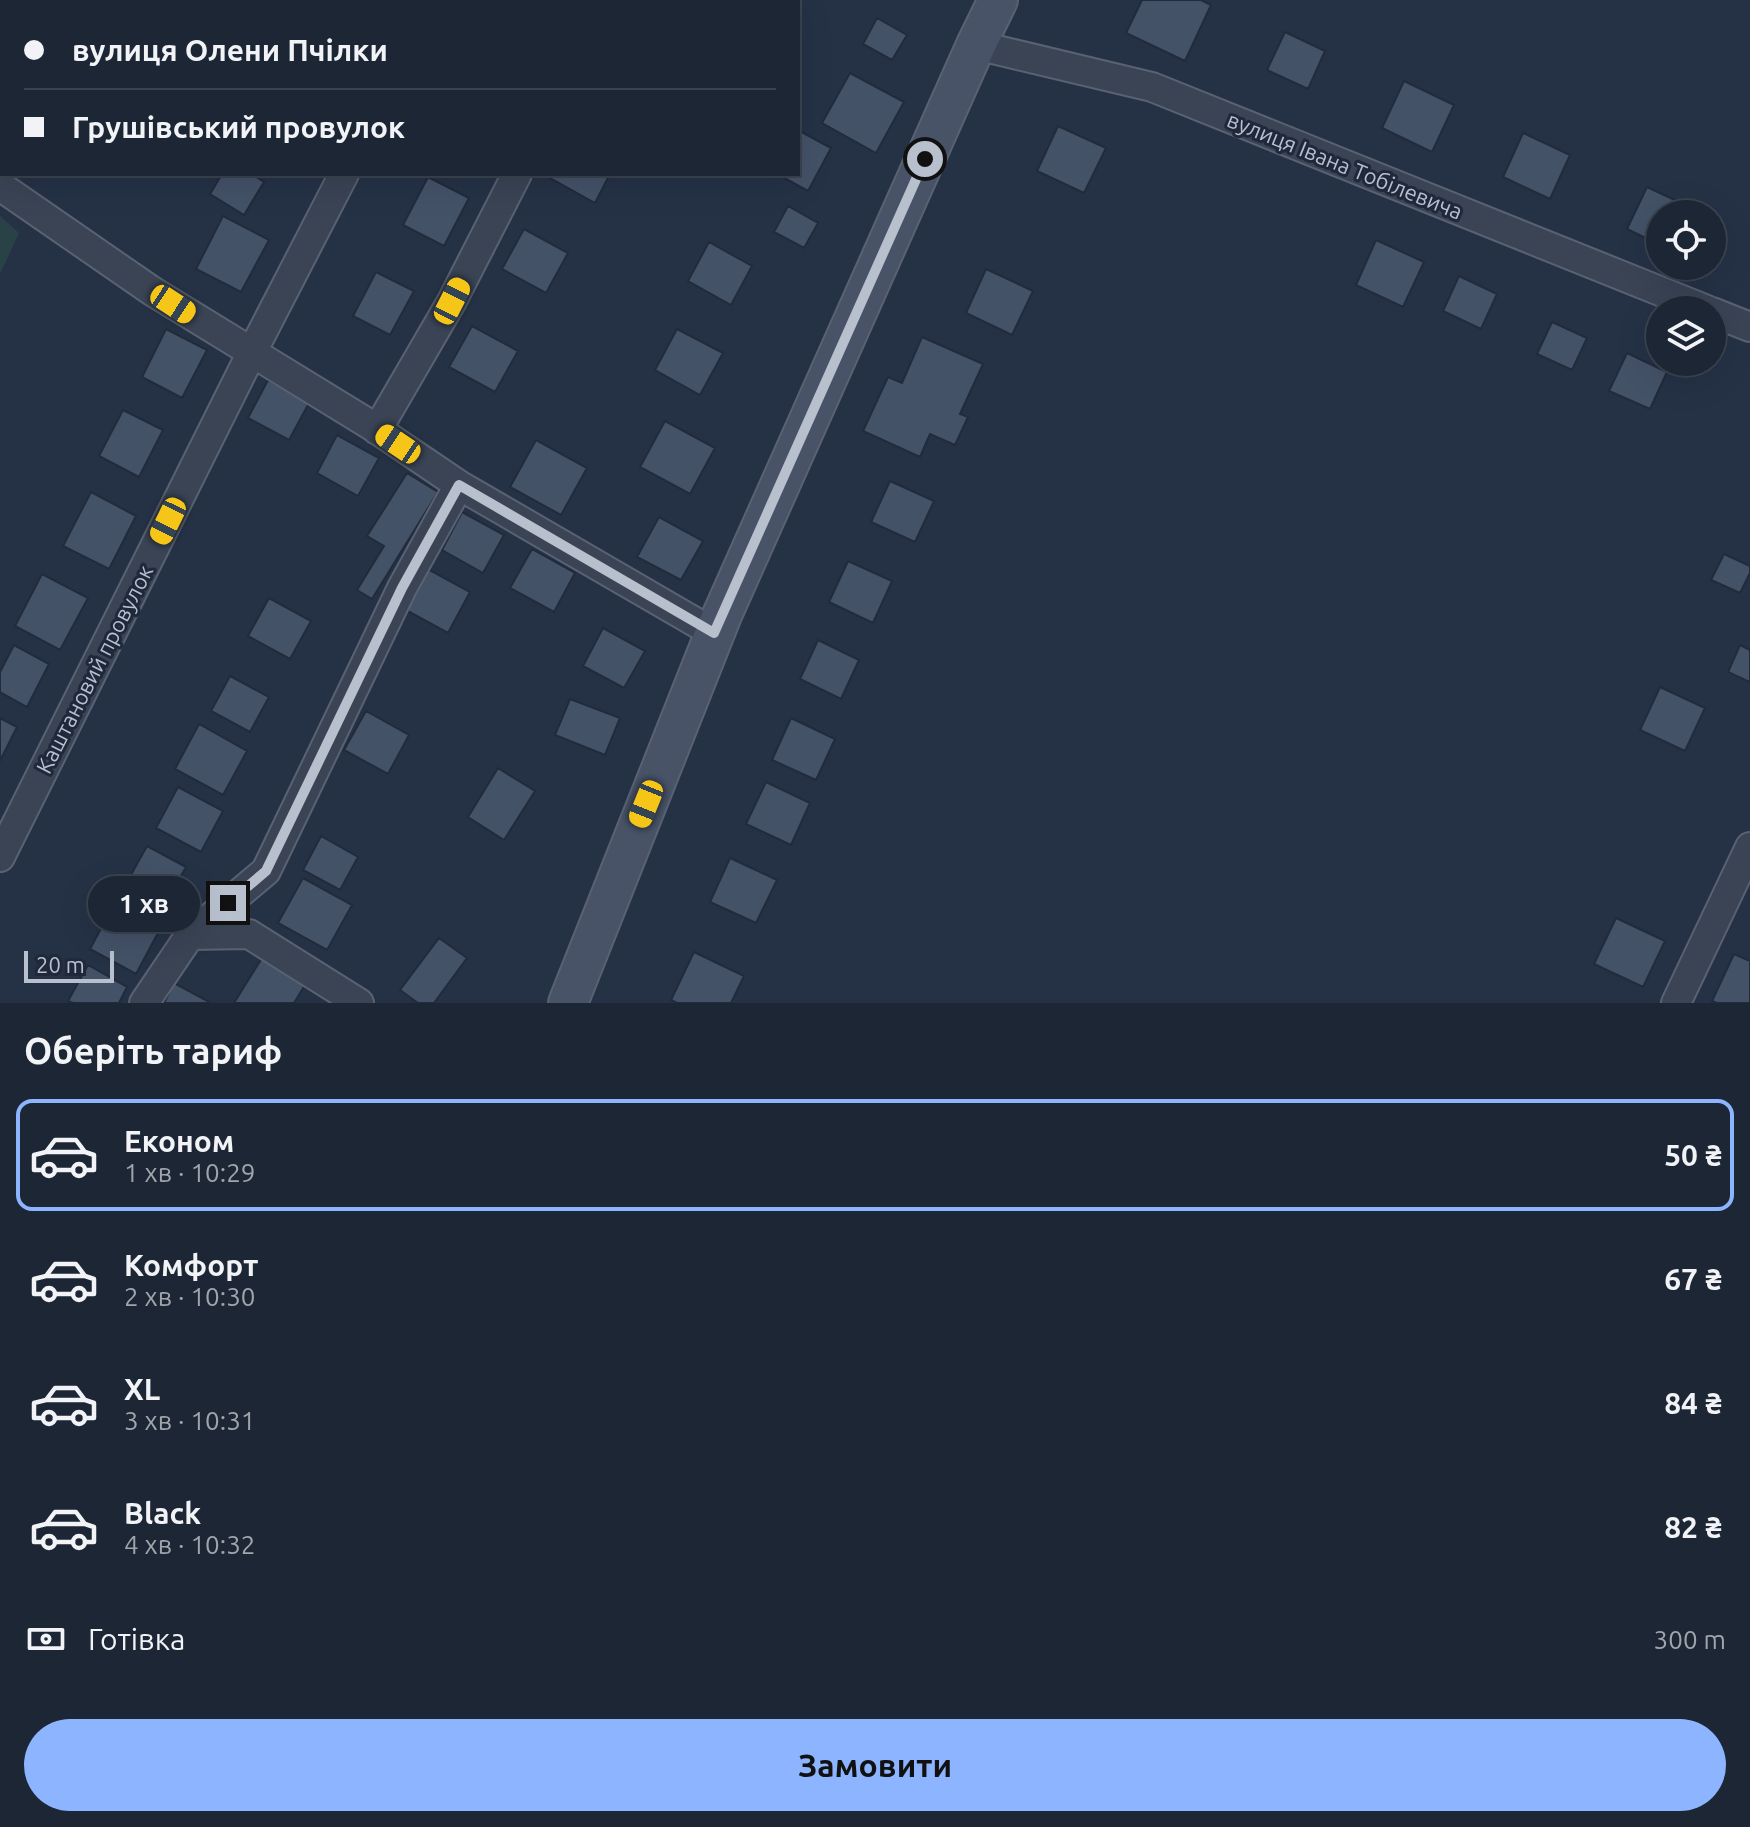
<!DOCTYPE html>
<html lang="uk">
<meta charset="utf-8">
<style>
body{margin:0;font-family:Ubuntu,sans-serif;background:#293240;color:#f1f3f6;height:100vh;display:flex;flex-direction:column;font-size:30px;white-space:nowrap}
*{box-sizing:border-box;margin:0}
p{font-size:26px;color:#a0a5ac}
.icon{flex:none;width:44px;height:44px;fill:none;stroke:currentColor;stroke-width:2;stroke-linecap:round;stroke-linejoin:round}
.map{position:relative;height:1003px;overflow:hidden}
.side{display:flex;flex-direction:column;background:#1c2634;flex:1}
.side>*{flex:none}
.guide{position:absolute;left:0px;top:0px;width:800px;height:176px;box-shadow:0 8px 32px #0002,0 0 0 2px #3a434f;display:grid;align-content:center;height:176px;padding:0 24px;background:#1c2634}
.controls{position:absolute;left:1646px;top:200px;display:grid;gap:16px}
.controls a{display:grid;place-items:center;width:80px;height:80px;border-radius:50%;background:#1c2634;box-shadow:0 8px 32px #0002,0 0 0 2px #3a434f;font-size:40px}
.scale{position:absolute;left:24px;bottom:20px;width:90px;box-sizing:border-box;padding-left:8px;border:4px solid #b8c0ce;border-top:0;font-size:22px;line-height:28px;white-space:nowrap;color:#b8c0ce;-webkit-text-stroke:6px #1f293b;paint-order:stroke}
.end{position:absolute;width:36px;height:36px;margin:-18px;border:10px solid #b8c0ce;background:#111;box-shadow:0 0 0 4px #111}
.from{border-radius:50%}
.bubble{position:absolute;height:56px;border-radius:28px;background:#1c2634;box-shadow:0 8px 32px #0002,0 0 0 2px #3a434f;font-size:26px;font-weight:700;line-height:56px;text-align:center}
.car{position:absolute;width:24px;height:48px;margin:-24px -12px;border-radius:10px;box-shadow:0 0 6px 2px #0007;background:linear-gradient(#f5c518 24%,#345 0 40%,#f5c518 0 76%,#345 0 86%,#f5c518 0)}
.guide b{display:flex;align-items:center;gap:28px;height:76px;font-size:30px}
.guide b+b{border-top:2px solid #3a434f}
.guide i{width:20px;height:20px;background:#f1f3f6}
ul{padding:0;list-style:none}
li{display:flex;align-items:center;gap:24px;height:112px;margin:0 16px 12px;padding:0 8px;border:4px solid transparent;border-radius:16px}
li div{flex:1}
li b{display:block;font-size:30px}
li em{font-style:normal;font-weight:700}
li.selected{border-color:#8cb4ff}
li>.icon{width:72px;height:72px;stroke-width:1.5}
h2{padding:0 24px;font-size:36px;line-height:96px}
.pay{display:flex;align-items:center;gap:20px;height:88px;padding:0 24px;font-size:30px}
.pay p{margin-inline-start:auto}
.primary-button{display:flex;gap:16px;margin-top:auto;padding:16px 24px}
.primary-button a{flex:1;height:92px;border-radius:48px;background:#8cb4ff;color:#111;font-size:32px;font-weight:700;line-height:92px;text-align:center}
.map>svg:first-child{display:block}
.green{fill:#284247}
.building{fill:#445268;stroke:#212b3c;stroke-width:2}
.lines{fill:none;stroke-linecap:round;stroke-linejoin:round}
.street-casing{stroke:#596272;stroke-width:32}
.secondary-casing{stroke:#596272;stroke-width:42}
.street{stroke:#3a4455;stroke-width:28}
.secondary{stroke:#485368;stroke-width:38}
.route{stroke:#b8c0ce;stroke-width:10}
.labels{text-anchor:middle;dominant-baseline:central;stroke-width:6;stroke-linejoin:round;paint-order:stroke}
.street-label{font-size:22px;fill:#b8c0ce;stroke:#1f293b}
</style>
<div class="map">
<svg width="1750" height="1003" viewBox="0 0 1750 1003">
<rect width="100%" height="100%" fill="#253246"/>
<path class="green" d="M0,216L19,233L0,274Z"/>
<path class="building" d="M341,0H390L393,2H340Z
M1142,0H1201L1211,5L1185,61L1126,33Z
M877,18L907,35L892,60L863,44Z
M1285,32L1325,51L1308,89L1267,70Z
M850,73L904,102L876,153L822,123Z
M2,74V140L0,77Z
M1404,81L1454,105L1432,152L1382,128Z
M1058,126L1106,148L1084,193L1037,171Z
M798,130L831,148L808,191L777,174H798Z
M1523,133L1570,155L1550,199L1503,177Z
M222,174H252L264,182L244,215L210,194Z
M552,174H610L595,203L550,178Z
M428,177L469,198L444,246L403,225Z
M1647,187L1692,208L1689,214H1660V245L1627,229Z
M788,206L818,223L804,248L774,232Z
M223,216L269,240L241,292L196,269Z
M524,229L568,253L546,293L502,269Z
M1376,240L1424,262L1403,307L1356,285Z
M709,242L752,266L731,305L688,281Z
M986,269L1033,291L1012,335L966,313Z
M376,272L414,291L390,335L353,316Z
M1459,276L1497,294L1481,329L1443,311Z
M1552,322L1587,338L1572,370L1537,354Z
M472,326L518,351L495,392L449,367Z
M166,329L207,350L182,398L142,377Z
M677,329L723,353L700,395L655,370Z
M922,337L983,364L960,414L968,417L955,445L930,434L920,457L863,431L888,377L902,383Z
M1627,353L1667,372L1650,409L1609,391Z
M268,380L309,403L289,440L248,418Z
M123,410L163,430L139,477L99,456Z
M665,421L715,448L690,494L640,467Z
M337,435L379,458L358,496L317,473Z
M536,440L587,468L561,515L510,487Z
M407,473L438,492L372,599L357,590L384,546L367,536Z
M890,481L934,501L915,542L871,522Z
M91,492L136,516L109,569L63,546Z
M462,512L504,535L483,573L442,550Z
M659,517L703,541L681,580L637,557Z
M532,549L575,573L554,612L510,588Z
M1724,554L1750,566V573L1740,593L1711,580Z
M848,561L892,581L873,623L829,602Z
M426,568L470,592L448,633L404,609Z
M42,574L88,598L60,650L15,626Z
M269,598L311,621L290,659L248,636Z
M603,628L645,651L624,688L583,666Z
M818,640L859,660L841,699L800,679Z
M14,645L49,664L27,707L0,692V672Z
M1740,645L1750,650V682L1728,672Z
M230,676L269,697L250,732L211,711Z
M1660,687L1705,708L1685,751L1640,730Z
M570,699L620,718L605,755L555,735Z
M366,711L409,735L388,774L344,750Z
M0,718L17,727L0,761Z
M791,718L835,739L816,780L772,760Z
M199,724L247,751L223,795L175,769Z
M498,768L535,791L504,840L468,817Z
M766,782L810,803L791,845L746,824Z
M178,787L223,811L201,852L156,828Z
M321,836L358,857L340,890L303,870Z
M147,846L186,867L166,903L127,882Z
M730,858L777,880L756,923L710,902Z
M303,878L352,905L327,950L278,923Z
M113,906L159,931L136,974L90,949Z
M1616,918L1665,941L1643,987L1594,964Z
M439,938L467,958L434,1003H418L400,990Z
M694,952L744,976L731,1003H677L671,1000Z
M1734,954L1750,961V1003H1717L1712,1001Z
M262,958L305,985L294,1003H234Z
M88,965L127,987L119,1003H73L68,1001Z
M174,983L211,1003H164Z"/>
<g class="lines">
<defs>
<path id="street" d="M434,2L435,0
M606,2L607,0
M976,45L1152,87L1707,310
M0,186L152,291L369,424L459,485L714,633
M1712,312L1750,327
M377,430L452,301L517,174
M0,857L252,352L344,174
M190,935L249,934L359,1003
M144,1003L190,935L266,871L402,588L459,485
M1676,1003L1750,847"/>
<path id="secondary" d="M568,1003L722,615L976,45L998,0"/>
</defs>
<use href="#street" class="street-casing"/>
<use href="#secondary" class="secondary-casing"/>
<use href="#street" class="street"/>
<use href="#secondary" class="secondary"/>
</g>
<g class="lines">
<path class="route" d="M228,903L266,871L402,588L459,485L714,633L925,159"/>
</g>
<g class="labels">
<g class="street-label">
<text transform="translate(1345 165) rotate(22)">вулиця Івана Тобілевича</text>
<text transform="translate(94 669) rotate(-63)">Каштановий провулок</text>
</g>
</g>
</svg>
<div class="controls">
<a><svg class="icon" aria-label="locate" viewBox="0 0 24 24"><circle cx="12" cy="12" r="6"/><path d="M12 2v4M12 18v4M2 12h4M18 12h4"/></svg></a>
<a><svg class="icon" aria-label="layers" viewBox="0 0 24 24"><path d="M12 4l9 5-9 5-9-5zM3 14l9 5 9-5"/></svg></a>
</div>
<div class="scale">20 m</div>
<i class="end from" style="left:925px;top:159px"></i>
<i class="end" style="left:228px;top:903px"></i>
<div class="bubble" style="left:88px;top:876px;width:112px">1 хв</div>
<i class="car" style="left:452px;top:301px;rotate:27deg"></i>
<i class="car" style="left:173px;top:304px;rotate:123deg"></i>
<i class="car" style="left:398px;top:444px;rotate:304deg"></i>
<i class="car" style="left:168px;top:521px;rotate:206deg"></i>
<i class="car" style="left:646px;top:804px;rotate:202deg"></i>
<div class="guide">
<b><i class="from"></i>вулиця Олени Пчілки</b>
<b><i></i>Грушівський провулок</b>
</div>
</div>
<section class="side">
<h2>Оберіть тариф</h2>
<ul>
<li class="selected"><svg class="icon" aria-label="car" viewBox="0 0 24 24"><path d="M5 17H2v-5l4-1 3-4h7l3 4 3 1v5h-3M9 17h6M6 11h13"/><circle cx="7" cy="17" r="2"/><circle cx="17" cy="17" r="2"/></svg><div><b>Економ</b><p>1 хв · 10:29</p></div><em>50 ₴</em></li>
<li><svg class="icon" aria-label="car" viewBox="0 0 24 24"><path d="M5 17H2v-5l4-1 3-4h7l3 4 3 1v5h-3M9 17h6M6 11h13"/><circle cx="7" cy="17" r="2"/><circle cx="17" cy="17" r="2"/></svg><div><b>Комфорт</b><p>2 хв · 10:30</p></div><em>67 ₴</em></li>
<li><svg class="icon" aria-label="car" viewBox="0 0 24 24"><path d="M5 17H2v-5l4-1 3-4h7l3 4 3 1v5h-3M9 17h6M6 11h13"/><circle cx="7" cy="17" r="2"/><circle cx="17" cy="17" r="2"/></svg><div><b>XL</b><p>3 хв · 10:31</p></div><em>84 ₴</em></li>
<li><svg class="icon" aria-label="car" viewBox="0 0 24 24"><path d="M5 17H2v-5l4-1 3-4h7l3 4 3 1v5h-3M9 17h6M6 11h13"/><circle cx="7" cy="17" r="2"/><circle cx="17" cy="17" r="2"/></svg><div><b>Black</b><p>4 хв · 10:32</p></div><em>82 ₴</em></li>
</ul>
<div class="pay"><svg class="icon" aria-label="cash" viewBox="0 0 24 24"><path d="M3 7h18v10H3z"/><circle cx="12" cy="12" r="2"/></svg>Готівка<p>300 m</p></div>
<div class="primary-button"><a>Замовити</a></div>
</section>
